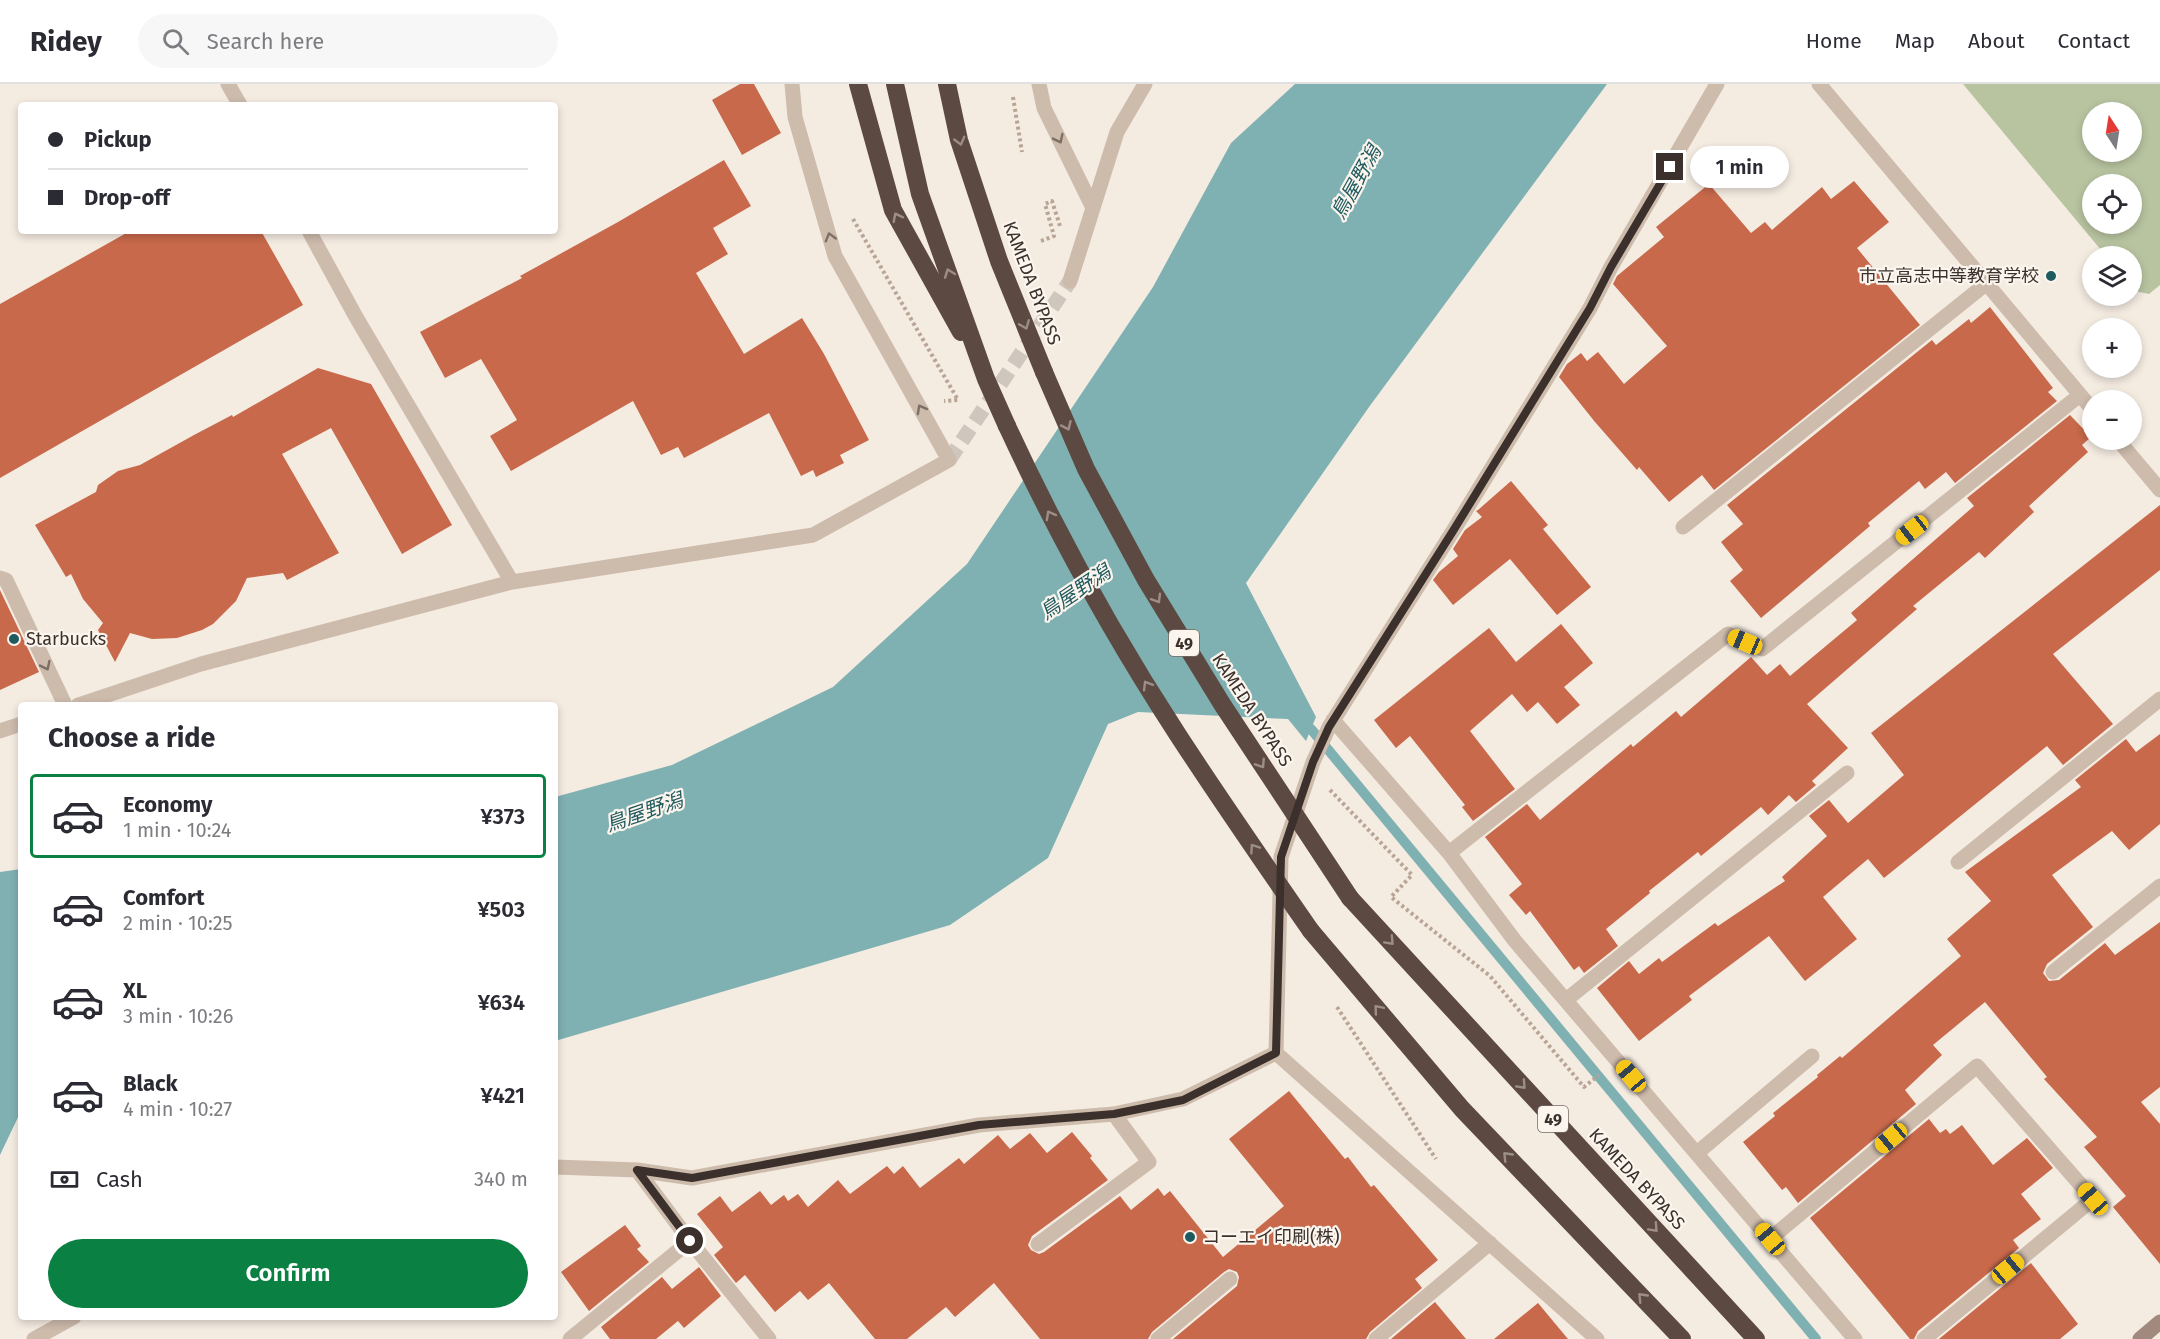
<!DOCTYPE html>
<meta charset="utf-8">
<style>
body{margin:0;font-family:"Fira Sans","Noto Sans JP",sans-serif;background:#f7f7f7;color:#2b2b33;height:100vh;display:flex;flex-direction:column;font-size:22px;white-space:nowrap}
*{box-sizing:border-box;margin:0}
p{font-size:20px;color:#7c7c81}
.icon{flex:none;width:33px;height:33px;fill:none;stroke:currentColor;stroke-width:2;stroke-linecap:round;stroke-linejoin:round}
.map{position:relative;flex:1;overflow:hidden}
.details{position:absolute;left:18px;top:618px;width:540px;height:618px;display:flex;flex-direction:column;background:#fff;border-radius:6px;box-shadow:0 3px 9px #0003}
.details>*{flex:none}
.top-card{position:absolute;left:18px;top:18px;width:540px;height:132px;border-radius:6px;box-shadow:0 3px 9px #0003;display:grid;align-content:center;height:132px;padding:0 30px;background:#fff}
.needle{width:39px;rotate:348deg}
.buttons{position:absolute;left:2082px;top:18px;display:grid;gap:12px}
.buttons a{display:grid;place-items:center;width:60px;height:60px;border-radius:50%;background:#fff;box-shadow:0 3px 9px #0003;font-size:30px}
.end{position:absolute;width:27px;height:27px;margin:-14px;border:8px solid #3b302b;background:#fff;box-shadow:0 0 0 3px #fff}
.from{border-radius:50%}
.bubble{position:absolute;height:42px;border-radius:21px;background:#fff;box-shadow:0 3px 9px #0003;font-size:20px;font-weight:600;line-height:42px;text-align:center}
.car{position:absolute;width:18px;height:36px;margin:-18px -9px;border-radius:8px;box-shadow:0 0 4px 2px #0007;background:linear-gradient(#f5c518 24%,#345 0 40%,#f5c518 0 76%,#345 0 86%,#f5c518 0)}
.top-card b{display:flex;align-items:center;gap:21px;height:57px;font-size:22px}
.top-card b+b{border-top:2px solid #e1e1e2}
.top-card i{width:15px;height:15px;background:#2b2b33}
ul{padding:0;list-style:none}
li{display:flex;align-items:center;gap:18px;height:84px;margin:0 12px 9px;padding:0 18px;border:3px solid transparent;border-radius:6px}
li div{flex:1}
li b{display:block;font-size:22px}
li em{font-style:normal;font-weight:600}
li.active{border-color:#0b8043}
li>.icon{width:54px;height:54px;stroke-width:1.5}
h2{padding:0 30px;font-size:27px;line-height:72px}
.pay{display:flex;align-items:center;gap:15px;height:66px;padding:0 30px;font-size:22px}
.pay p{margin-inline-start:auto}
.button{display:flex;gap:12px;margin-top:auto;padding:12px 30px}
.button a{flex:1;height:69px;border-radius:36px;background:#0b8043;color:#fff;font-size:24px;font-weight:600;line-height:69px;text-align:center}
header{display:flex;align-items:center;gap:36px;box-sizing:border-box;height:84px;padding:0 30px;background:#fff;border-bottom:2px solid #e1e1e2}
header strong{font-size:28px}
nav{display:flex;gap:33px;margin-inline-start:auto;font-size:21px}
.search{width:420px;height:54px;background:#f7f7f7;display:flex;align-items:center;gap:15px;box-sizing:border-box;padding:0 21px;border-radius:33px;color:#7c7c81;font-size:22px}
.map>svg:first-child{display:block}
.green{fill:#b8c4a0;fill-rule:evenodd}
.water{fill:#7fb0b2}
.lines{fill:none;stroke-linecap:round;stroke-linejoin:round}
.stream{stroke:#7fb0b2;stroke-width:10}
.building{fill:#c8694b}
.street-tunnel{stroke:#cfc6bd;stroke-width:15;stroke-dasharray:15 8;stroke-linecap:butt}
.path{stroke:#b9a596;stroke-width:4;stroke-dasharray:3 3;stroke-linecap:butt}
.lane{stroke:#cdbbac;stroke-width:15}
.street{stroke:#cdbbac;stroke-width:15}
.secondary{stroke:#a18a7d;stroke-width:15}
.highway{stroke:#5c4a42;stroke-width:18}
.highway-bridge{stroke:#5c4a42;stroke-width:18}
.oneway{stroke:#7d6f65}
.oneway2{stroke:#9c8e87}
.route{stroke:#3b302b;stroke-width:8}
.poi-dot{fill:#1f5a5e;stroke:#fbf5ee;stroke-width:2}
.labels{text-anchor:middle;dominant-baseline:central;stroke-width:4.5;stroke-linejoin:round;paint-order:stroke}
.shield{fill:#fbf5ee;stroke:#756b66;stroke-width:1.5}
.shield-label{font-size:16px;font-weight:bold;fill:#3b302b}
.poi-label{font-size:18px;fill:#3b302b;stroke:#fbf5ee;text-anchor:start}
.street-label{font-size:18px;fill:#3b302b;stroke:#fbf5ee}
.water-label{font-size:20px;font-style:italic;fill:#1f5a5e;stroke:#fbf5ee}
</style>
<header>
<strong>Ridey</strong>
<div class="search"><svg class="icon" aria-label="search" viewBox="0 0 24 24"><circle cx="10" cy="10" r="6"/><path d="M15 15l6 6"/></svg>Search here</div>
<nav><a>Home</a><a>Map</a><a>About</a><a>Contact</a></nav>
</header>
<div class="map">
<svg width="2160" height="1255" viewBox="0 0 2160 1255">
<rect width="100%" height="100%" fill="#f4ebe1"/>
<path class="green" d="M1963,0H2160V201L2149,210L2135,207L2132,203V172H2106ZM2092,28H2132V68H2092ZM2092,100H2132V140H2092Z"/>
<path class="water" d="M1295,0H1607L1369,323L1246,499L1316,633L1306,657L1288,635L1138,628L1108,640L1048,774L950,841L555,957V713L672,681L833,603L967,480L1153,203L1231,59Z
M21,785V1027L0,1071V788Z"/>
<g class="lines">
<path class="stream" d="M1311,645L1816,1255"/>
</g>
<path class="building" d="M740,0H754L781,49L742,71L712,16Z
M724,76L751,122L713,144L728,170L696,189L744,270L802,234L824,270L869,356L840,371L844,379L816,393L813,386L801,392L769,329L684,374L678,363L661,371L633,317L511,387L490,352L517,336L481,275L445,294L420,248L522,194L520,192L618,138Z
M1854,97L1889,138L1857,164L1920,241L1714,406L1702,391L1669,418L1639,383L1637,386L1595,338L1559,293L1567,280L1581,269L1587,277L1598,268L1624,300L1667,262L1613,200L1617,192L1664,153L1656,143L1709,100L1751,149L1765,138L1772,146L1822,103L1831,115Z
M130,147H261L303,221L0,394V220Z
M1990,223L2053,304L2048,308L2057,317L1955,399L1946,388L1925,405L1919,397L1868,439L1870,442L1761,534L1730,497L1743,486L1721,458L1743,440L1727,421L1932,256L1936,261L1969,235L1971,239Z
M318,284L371,300L452,441L402,470L331,344L282,370L339,469L287,496L283,489L247,494L236,517L213,540L202,546L177,554L152,555L130,549L115,578L98,546L103,539L83,515L71,490L66,493L35,441L96,408L98,401L118,387L140,381L194,351L232,331L233,333Z
M2070,331L2091,353L2082,361L2088,368L2029,422L2034,428L1985,474L1979,468L1913,522L1917,525L1807,620L1848,664L1812,697L1816,701L1796,718L1789,711L1768,731L1761,723L1701,772L1698,768L1649,807L1650,809L1606,845L1618,862L1584,889L1579,882L1574,886L1530,827L1526,831L1509,811L1522,800L1485,753L1527,720L1540,736L1631,660L1633,663L1676,627L1681,633L1751,573L1767,591L1780,580L1790,592L1857,536L1851,529L1974,422L1967,414Z
M1511,397L1548,441L1543,445L1591,503L1557,531L1510,475L1453,521L1433,496L1439,488L1458,472L1453,465L1465,446L1482,433L1476,427L1478,426Z
M2160,421V486L2053,570L2113,640L2063,681L2047,662L1884,794L1868,775L1823,813L1857,855L1805,897L1769,852L1689,912L1692,916L1639,957L1597,904L1629,877L1639,890L1659,874L1662,878L1715,839L1718,842L1785,797L1782,793L1827,752L1809,732L1829,716L1848,739L1904,691L1871,649Z
M0,506L39,588L0,606Z
M1561,540L1593,579L1564,603L1580,621L1557,640L1538,618L1527,628L1512,610L1470,647L1515,705L1473,737L1462,723L1465,721L1410,652L1396,664L1374,636L1489,544L1516,578Z
M2160,650V740L2129,766L2112,747L2052,791L2093,843L2047,880L2043,889L2049,897L2059,896L2105,859L2115,871L2160,838V1003L2141,1018L2160,1040V1180L2113,1123L2126,1112L2084,1063L2097,1053L2044,995L2047,993L1985,918L1933,961L1942,971L1905,1006L1916,1020L1798,1119L1786,1103L1782,1106L1743,1058L1775,1032L1773,1029L1818,993L1817,991L1840,972L1842,974L1961,872L1947,855L1991,817L1965,788L2081,703L2075,696L2126,655L2136,668Z
M1289,1007L1345,1075L1348,1073L1371,1103L1374,1101L1438,1176L1415,1195L1422,1204L1370,1248L1366,1255H1173L1237,1202L1239,1193L1237,1188L1229,1185L1224,1188L1152,1248L1148,1255H1040L994,1199L955,1233L946,1223L907,1255H875L829,1199L808,1216L800,1207L775,1228L745,1191L736,1199L714,1171L723,1163L697,1130L720,1112L732,1128L760,1107L771,1121L784,1111L788,1117L798,1110L808,1123L838,1096L850,1110L887,1082L894,1090L903,1082L920,1104L959,1074L964,1080L998,1051L1010,1065L1030,1049L1047,1069L1072,1048L1092,1072L1090,1074L1108,1096L1032,1152L1028,1161L1031,1166L1039,1170L1044,1168L1120,1112L1131,1126L1158,1104L1164,1112L1170,1107L1223,1173L1284,1122L1229,1055Z
M1929,1035L1940,1049L1946,1045L1950,1050L1962,1041L1993,1081L2027,1054L2053,1084L2021,1110L2041,1135L2013,1156L2019,1164L1918,1247L1914,1255H1910L1810,1134Z
M625,1141L641,1162L637,1165L649,1178L589,1227L561,1188Z
M2031,1179L2078,1240L2060,1255H1939Z
M699,1183L721,1212L684,1244L678,1237L656,1255H610L601,1243L662,1193L672,1205Z
M1435,1218L1466,1255H1391Z
M1538,1219L1568,1255H1494Z"/>
<g class="lines">
<path class="street-tunnel" d="M949,376L1070,197"/>
<path class="path" d="M1013,13L1022,68
M853,135L958,316L944,317
M1041,157L1054,152L1045,120L1052,117L1060,142
M1330,706L1412,791L1391,813L1490,892L1584,1003L1599,991
M1337,923L1436,1075"/>
<path class="lane" d="M0,494L6,496L65,621"/>
<path class="street" d="M228,0L240,21
M1039,0L1044,24L1093,124
M1819,0L2092,325
M309,147L356,233L512,498
M1070,197L1117,48L1145,0
M2118,356L2160,406
M1683,443L1987,199
M78,621L201,580L512,498L813,451L949,376L835,172L795,33L792,0
M1333,636L1449,769L1515,857L1855,1255
M0,647L21,640
M1449,769L1728,550L1762,565L2080,311
M1958,778L2160,615
M2053,888L2160,802
M1566,916L1847,689
M1276,969L1281,773L1313,678L1329,643L1453,447L1590,224L1611,183L1717,0
M1276,969L1597,1255
M1697,1069L1812,972
M555,1083L637,1086L692,1094L979,1041L1114,1030L1183,1015L1276,969
M637,1086L690,1157L769,1255
M1770,1155L1977,982L2093,1115L1924,1255
M1038,1160L1149,1078L1114,1030
M34,1255L74,1233
M570,1255L690,1157
M1158,1255L1230,1195
M1376,1255L1490,1159"/>
<path class="secondary" d="M2140,1255L2160,1238"/>
<path class="highway" d="M858,0L893,126L961,248
M895,0L920,110L986,295L1007,342
M947,0L959,56L999,177L1044,288
M1350,814L1756,1255
M1311,847L1462,1025L1682,1255"/>
<path class="highway-bridge" d="M1044,288L1086,385L1146,496L1222,620L1350,814
M1007,342C1056,448 1114,553 1178,651C1221,717 1266,782 1311,847"/>
</g>
<defs><path id="oneway-chevron" d="M-2-3.5L2.5 0L-2 3.5" fill="none" stroke-width="1.6" stroke-linecap="round" stroke-linejoin="round" transform="scale(1.5)"/></defs>
<g class="oneway">
<use href="#oneway-chevron" transform="translate(1059 55) rotate(64)"/>
<use href="#oneway-chevron" transform="translate(830 153) rotate(-106)"/>
<use href="#oneway-chevron" transform="translate(921 325) rotate(-119)"/>
<use href="#oneway-chevron" transform="translate(46 582) rotate(64)"/>
</g>
<g class="oneway2">
<use href="#oneway-chevron" transform="translate(960 57) rotate(75)"/>
<use href="#oneway-chevron" transform="translate(897 133) rotate(-117)"/>
<use href="#oneway-chevron" transform="translate(949 189) rotate(-110)"/>
<use href="#oneway-chevron" transform="translate(1025 241) rotate(68)"/>
<use href="#oneway-chevron" transform="translate(1067 342) rotate(66)"/>
<use href="#oneway-chevron" transform="translate(1050 431) rotate(-119)"/>
<use href="#oneway-chevron" transform="translate(1157 515) rotate(59)"/>
<use href="#oneway-chevron" transform="translate(1147 601) rotate(-121)"/>
<use href="#oneway-chevron" transform="translate(1261 680) rotate(57)"/>
<use href="#oneway-chevron" transform="translate(1254 764) rotate(-124)"/>
<use href="#oneway-chevron" transform="translate(1390 857) rotate(47)"/>
<use href="#oneway-chevron" transform="translate(1378 925) rotate(-130)"/>
<use href="#oneway-chevron" transform="translate(1522 1001) rotate(47)"/>
<use href="#oneway-chevron" transform="translate(1507 1072) rotate(-134)"/>
<use href="#oneway-chevron" transform="translate(1654 1144) rotate(47)"/>
<use href="#oneway-chevron" transform="translate(1642 1213) rotate(-134)"/>
</g>
<g class="lines">
<path class="route" d="M690,1157L637,1086L692,1094L979,1041L1114,1030L1183,1016L1276,969L1281,773L1313,678L1329,643L1453,447L1590,224L1611,183L1670,83"/>
</g>
<g class="poi-dot">
<circle cx="2051" cy="192" r="6"/>
<circle cx="14" cy="555" r="6"/>
<circle cx="1190" cy="1153" r="6"/>
</g>
<g class="labels">
<g class="shield">
<rect x="1169" y="546" width="30" height="26" rx="4.5"/>
<rect x="1538" y="1022" width="30" height="26" rx="4.5"/>
</g>
<g class="shield-label">
<text x="1184" y="559">49</text>
<text x="1553" y="1035">49</text>
</g>
<g class="poi-label">
<text x="2039" y="192" text-anchor="end">市立高志中等教育学校</text>
<text x="26" y="555">Starbucks</text>
<text x="1202" y="1153">コーエイ印刷(株)</text>
</g>
<g class="street-label">
<text transform="translate(1032 199) rotate(69)">KAMEDA BYPASS</text>
<text transform="translate(1252 626) rotate(57)">KAMEDA BYPASS</text>
<text transform="translate(1637 1095) rotate(47)">KAMEDA BYPASS</text>
</g>
<g class="water-label">
<text transform="translate(1356 98) rotate(-61)">鳥屋野潟</text>
<text transform="translate(1075 508) rotate(-34)">鳥屋野潟</text>
<text transform="translate(644 728) rotate(-19)">鳥屋野潟</text>
</g>
</g>
</svg>
<div class="buttons">
<a><svg class="needle" viewBox="-14 -14 28 28"><path d="M0-13l5 13h-10z" fill="#e53935"/><path d="M0 13l5-13h-10z" fill="#7c7c81"/></svg></a>
<a><svg class="icon" aria-label="locate" viewBox="0 0 24 24"><circle cx="12" cy="12" r="6"/><path d="M12 2v4M12 18v4M2 12h4M18 12h4"/></svg></a>
<a><svg class="icon" aria-label="layers" viewBox="0 0 24 24"><path d="M12 4l9 5-9 5-9-5zM3 14l9 5 9-5"/></svg></a>
<a>+</a>
<a>−</a>
</div>
<i class="end from" style="left:690px;top:1157px"></i>
<i class="end" style="left:1670px;top:83px"></i>
<div class="bubble" style="left:1690px;top:62px;width:99px">1 min</div>
<i class="car" style="left:1912px;top:446px;rotate:232deg"></i>
<i class="car" style="left:1745px;top:558px;rotate:293deg"></i>
<i class="car" style="left:1631px;top:992px;rotate:320deg"></i>
<i class="car" style="left:1891px;top:1054px;rotate:230deg"></i>
<i class="car" style="left:2093px;top:1115px;rotate:319deg"></i>
<i class="car" style="left:1770px;top:1155px;rotate:320deg"></i>
<i class="car" style="left:2008px;top:1185px;rotate:50deg"></i>
<div class="top-card">
<b><i class="from"></i>Pickup</b>
<b><i></i>Drop-off</b>
</div>
<section class="details">
<h2>Choose a ride</h2>
<ul>
<li class="active"><svg class="icon" aria-label="car" viewBox="0 0 24 24"><path d="M5 17H2v-5l4-1 3-4h7l3 4 3 1v5h-3M9 17h6M6 11h13"/><circle cx="7" cy="17" r="2"/><circle cx="17" cy="17" r="2"/></svg><div><b>Economy</b><p>1 min · 10:24</p></div><em>¥373</em></li>
<li><svg class="icon" aria-label="car" viewBox="0 0 24 24"><path d="M5 17H2v-5l4-1 3-4h7l3 4 3 1v5h-3M9 17h6M6 11h13"/><circle cx="7" cy="17" r="2"/><circle cx="17" cy="17" r="2"/></svg><div><b>Comfort</b><p>2 min · 10:25</p></div><em>¥503</em></li>
<li><svg class="icon" aria-label="car" viewBox="0 0 24 24"><path d="M5 17H2v-5l4-1 3-4h7l3 4 3 1v5h-3M9 17h6M6 11h13"/><circle cx="7" cy="17" r="2"/><circle cx="17" cy="17" r="2"/></svg><div><b>XL</b><p>3 min · 10:26</p></div><em>¥634</em></li>
<li><svg class="icon" aria-label="car" viewBox="0 0 24 24"><path d="M5 17H2v-5l4-1 3-4h7l3 4 3 1v5h-3M9 17h6M6 11h13"/><circle cx="7" cy="17" r="2"/><circle cx="17" cy="17" r="2"/></svg><div><b>Black</b><p>4 min · 10:27</p></div><em>¥421</em></li>
</ul>
<div class="pay"><svg class="icon" aria-label="cash" viewBox="0 0 24 24"><path d="M3 7h18v10H3z"/><circle cx="12" cy="12" r="2"/></svg>Cash<p>340 m</p></div>
<div class="button"><a>Confirm</a></div>
</section>
</div>
